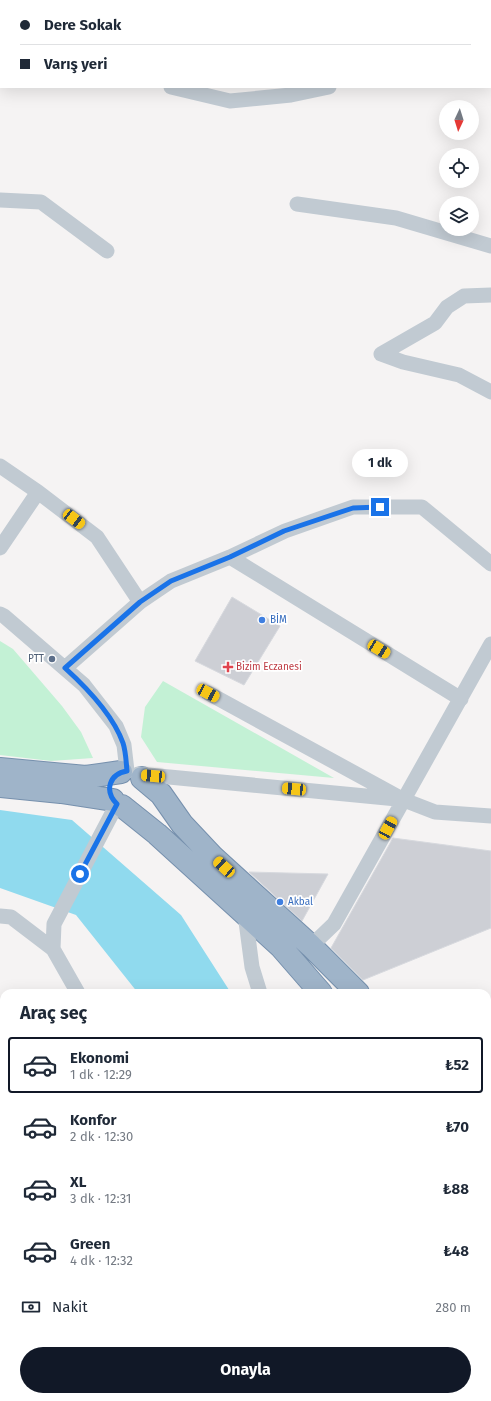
<!DOCTYPE html>
<html lang="tr">
<meta charset="utf-8">
<style>
body{margin:0;font-family:"Fira Sans",sans-serif;background:#f6f6f7;color:#1f2937;height:100vh;display:flex;flex-direction:column;font-size:15px;white-space:nowrap}
*{box-sizing:border-box;margin:0}
p{font-size:13px;color:#747a83}
.icon{flex:none;width:22px;height:22px;fill:none;stroke:currentColor;stroke-width:2;stroke-linecap:round;stroke-linejoin:round}
.map{position:relative;flex:1;overflow:hidden}
.panel{position:absolute;left:0px;top:989px;width:491px;height:412px;display:flex;flex-direction:column;background:#fff;border-radius:12px 12px 0 0;box-shadow:0 4px 16px #0002}
.panel>*{flex:none}
.guide{position:absolute;left:0px;top:0px;width:491px;height:88px;box-shadow:0 4px 16px #0002;display:grid;align-content:center;height:88px;padding:0 20px;background:#fff}
.needle{width:26px;rotate:184deg}
.controls{position:absolute;left:439px;top:100px;display:grid;gap:8px}
.controls a{display:grid;place-items:center;width:40px;height:40px;border-radius:50%;background:#fff;box-shadow:0 4px 16px #0002;font-size:20px}
.end{position:absolute;width:18px;height:18px;margin:-9px;border:5px solid #1a73e8;background:#fff;box-shadow:0 0 0 2px #fff}
.from{border-radius:50%}
.bubble{position:absolute;height:28px;border-radius:14px;background:#fff;box-shadow:0 4px 16px #0002;font-size:13px;font-weight:700;line-height:28px;text-align:center}
.car{position:absolute;width:12px;height:24px;margin:-12px -6px;border-radius:5px;box-shadow:0 0 3px 1px #0007;background:linear-gradient(#f5c518 24%,#345 0 40%,#f5c518 0 76%,#345 0 86%,#f5c518 0)}
.guide b{display:flex;align-items:center;gap:14px;height:38px;font-size:15px}
.guide b+b{border-top:1px solid #e0e1e3}
.guide i{width:10px;height:10px;background:#1f2937}
ul{padding:0;list-style:none}
li{display:flex;align-items:center;gap:12px;height:56px;margin:0 8px 6px;padding:0 12px;border:2px solid transparent;border-radius:4px}
li div{flex:1}
li b{display:block;font-size:15px}
li em{font-style:normal;font-weight:700}
li.active{border-color:#111827}
li>.icon{width:36px;height:36px;stroke-width:1.5}
h2{padding:0 20px;font-size:18px;line-height:48px}
.pay{display:flex;align-items:center;gap:10px;height:44px;padding:0 20px;font-size:15px}
.pay p{margin-inline-start:auto}
.action{display:flex;gap:8px;margin-top:auto;padding:8px 20px}
.action a{flex:1;height:46px;border-radius:24px;background:#111827;color:#fff;font-size:16px;font-weight:700;line-height:46px;text-align:center}
.map>svg:first-child{display:block}
.green{fill:#c3f1d5}
.water{fill:#90daee}
.building{fill:#cdcfd5;stroke:#d7d9de}
.lines{fill:none;stroke-linecap:round;stroke-linejoin:round}
.trunk-casing{stroke:#7690ad;stroke-width:24}
.minor{stroke:#c1cad2;stroke-width:15}
.trunk{stroke:#9fb4c9;stroke-width:22}
.route{stroke:#1a73e8;stroke-width:5}
.shop-dot{fill:#3f7fe0;stroke:#fff;stroke-width:1.5}
.service-dot{fill:#5c6f8a;stroke:#fff;stroke-width:1.5}
.health-dot{fill:#e0444e;stroke:#fff;stroke-width:1.5}
.labels{text-anchor:middle;dominant-baseline:central;stroke-width:3.5;stroke-linejoin:round;paint-order:stroke}
.shop-label{font-size:10px;fill:#366cbe;stroke:#fff;text-anchor:start}
.service-label{font-size:10px;fill:#4e5e75;stroke:#fff;text-anchor:end}
.health-label{font-size:10px;fill:#be3a42;stroke:#fff;text-anchor:start}
</style>
<div class="map">
<svg width="491" height="1401" viewBox="0 0 491 1401">
<rect width="100%" height="100%" fill="#f5f3f3"/>
<path class="green" d="M0,641L13,649L62,706L81,732L93,758L51,761L0,755Z
M163,681L334,778L157,762L141,737L145,707Z
M487,1075L491,1078V1111L487,1107Z
M491,1197V1245L487,1246V1199Z"/>
<path class="water" d="M0,810L72,820L181,915L231,993H138L76,915L0,888Z
M487,1335L491,1337V1401H328L327,1397H487Z"/>
<path class="building" d="M232,597L280,626L244,685L195,661Z
M393,838L491,851V928L363,980L331,948Z
M249,872L328,874L302,921Z"/>
<g class="lines">
<defs>
<path id="trunk" d="M0,769L86,777L121,772
M142,778L161,794L182,824L213,857L311,946L358,993
M0,786L61,792L113,800
M122,806L157,834L245,914L281,947L321,993
M487,1112L491,1116
M487,1174L491,1177
M487,1253L491,1252
M50,1401L59,1397
M114,1401L124,1397"/>
</defs>
<use href="#trunk" class="trunk-casing"/>
<path class="minor" d="M9,0L10,1
M490,71L491,72
M171,87L230,101L291,95L329,87
M0,200L41,202L107,251
M297,204L396,218L491,246
M381,354L435,323L447,307L464,296L491,295
M381,354L403,362L459,375L491,392
M0,466L38,492L97,537L140,602
M0,548L38,492
M230,557L461,699
M0,614L4,616L84,685L116,726L124,745L127,771
M65,668L140,602L171,581L230,557L285,531L353,507H422L491,564
M208,693L404,800L435,812L491,816
M138,774L397,799
M245,914L252,967L260,993
M0,916L11,917L53,949
M311,946L334,924L491,644
M78,993L53,949L54,924L117,804
M0,1363L4,1361"/>
<use href="#trunk" class="trunk"/>
</g>
<g class="lines">
<path class="route" d="M80,874L117,804C104,791 109,774 127,771C126,762 126,752 123,743C113,715 87,688 65,668L140,602L171,581L230,557L284,531L353,508L380,507"/>
</g>
<g class="shop-dot">
<circle cx="262" cy="620" r="4"/>
<circle cx="280" cy="902" r="4"/>
</g>
<circle class="service-dot" cx="52" cy="659" r="4"/>
<path class="health-dot" d="M226 661h4v4h4v4h-4v4h-4v-4h-4v-4h4z"/>
<g class="labels">
<g class="shop-label">
<text x="270" y="620">BİM</text>
<text x="288" y="902">Akbal</text>
</g>
<g class="service-label">
<text x="44" y="659">PTT</text>
</g>
<g class="health-label">
<text x="236" y="667">Bizim Eczanesi</text>
</g>
</g>
</svg>
<div class="controls">
<a><svg class="needle" viewBox="-14 -14 28 28"><path d="M0-13l5 13h-10z" fill="#e53935"/><path d="M0 13l5-13h-10z" fill="#747a83"/></svg></a>
<a><svg class="icon" aria-label="locate" viewBox="0 0 24 24"><circle cx="12" cy="12" r="6"/><path d="M12 2v4M12 18v4M2 12h4M18 12h4"/></svg></a>
<a><svg class="icon" aria-label="layers" viewBox="0 0 24 24"><path d="M12 4l9 5-9 5-9-5zM3 14l9 5 9-5"/></svg></a>
</div>
<i class="end from" style="left:80px;top:874px"></i>
<i class="end" style="left:380px;top:507px"></i>
<div class="bubble" style="left:352px;top:449px;width:56px">1 dk</div>
<i class="car" style="left:74px;top:519px;rotate:127deg"></i>
<i class="car" style="left:379px;top:649px;rotate:121deg"></i>
<i class="car" style="left:208px;top:693px;rotate:118deg"></i>
<i class="car" style="left:153px;top:776px;rotate:275deg"></i>
<i class="car" style="left:294px;top:789px;rotate:275deg"></i>
<i class="car" style="left:388px;top:828px;rotate:29deg"></i>
<i class="car" style="left:224px;top:867px;rotate:312deg"></i>
<div class="guide">
<b><i class="from"></i>Dere Sokak</b>
<b><i></i>Varış yeri</b>
</div>
<section class="panel">
<h2>Araç seç</h2>
<ul>
<li class="active"><svg class="icon" aria-label="car" viewBox="0 0 24 24"><path d="M5 17H2v-5l4-1 3-4h7l3 4 3 1v5h-3M9 17h6M6 11h13"/><circle cx="7" cy="17" r="2"/><circle cx="17" cy="17" r="2"/></svg><div><b>Ekonomi</b><p>1 dk · 12:29</p></div><em>₺52</em></li>
<li><svg class="icon" aria-label="car" viewBox="0 0 24 24"><path d="M5 17H2v-5l4-1 3-4h7l3 4 3 1v5h-3M9 17h6M6 11h13"/><circle cx="7" cy="17" r="2"/><circle cx="17" cy="17" r="2"/></svg><div><b>Konfor</b><p>2 dk · 12:30</p></div><em>₺70</em></li>
<li><svg class="icon" aria-label="car" viewBox="0 0 24 24"><path d="M5 17H2v-5l4-1 3-4h7l3 4 3 1v5h-3M9 17h6M6 11h13"/><circle cx="7" cy="17" r="2"/><circle cx="17" cy="17" r="2"/></svg><div><b>XL</b><p>3 dk · 12:31</p></div><em>₺88</em></li>
<li><svg class="icon" aria-label="car" viewBox="0 0 24 24"><path d="M5 17H2v-5l4-1 3-4h7l3 4 3 1v5h-3M9 17h6M6 11h13"/><circle cx="7" cy="17" r="2"/><circle cx="17" cy="17" r="2"/></svg><div><b>Green</b><p>4 dk · 12:32</p></div><em>₺48</em></li>
</ul>
<div class="pay"><svg class="icon" aria-label="cash" viewBox="0 0 24 24"><path d="M3 7h18v10H3z"/><circle cx="12" cy="12" r="2"/></svg>Nakit<p>280 m</p></div>
<div class="action"><a>Onayla</a></div>
</section>
</div>
